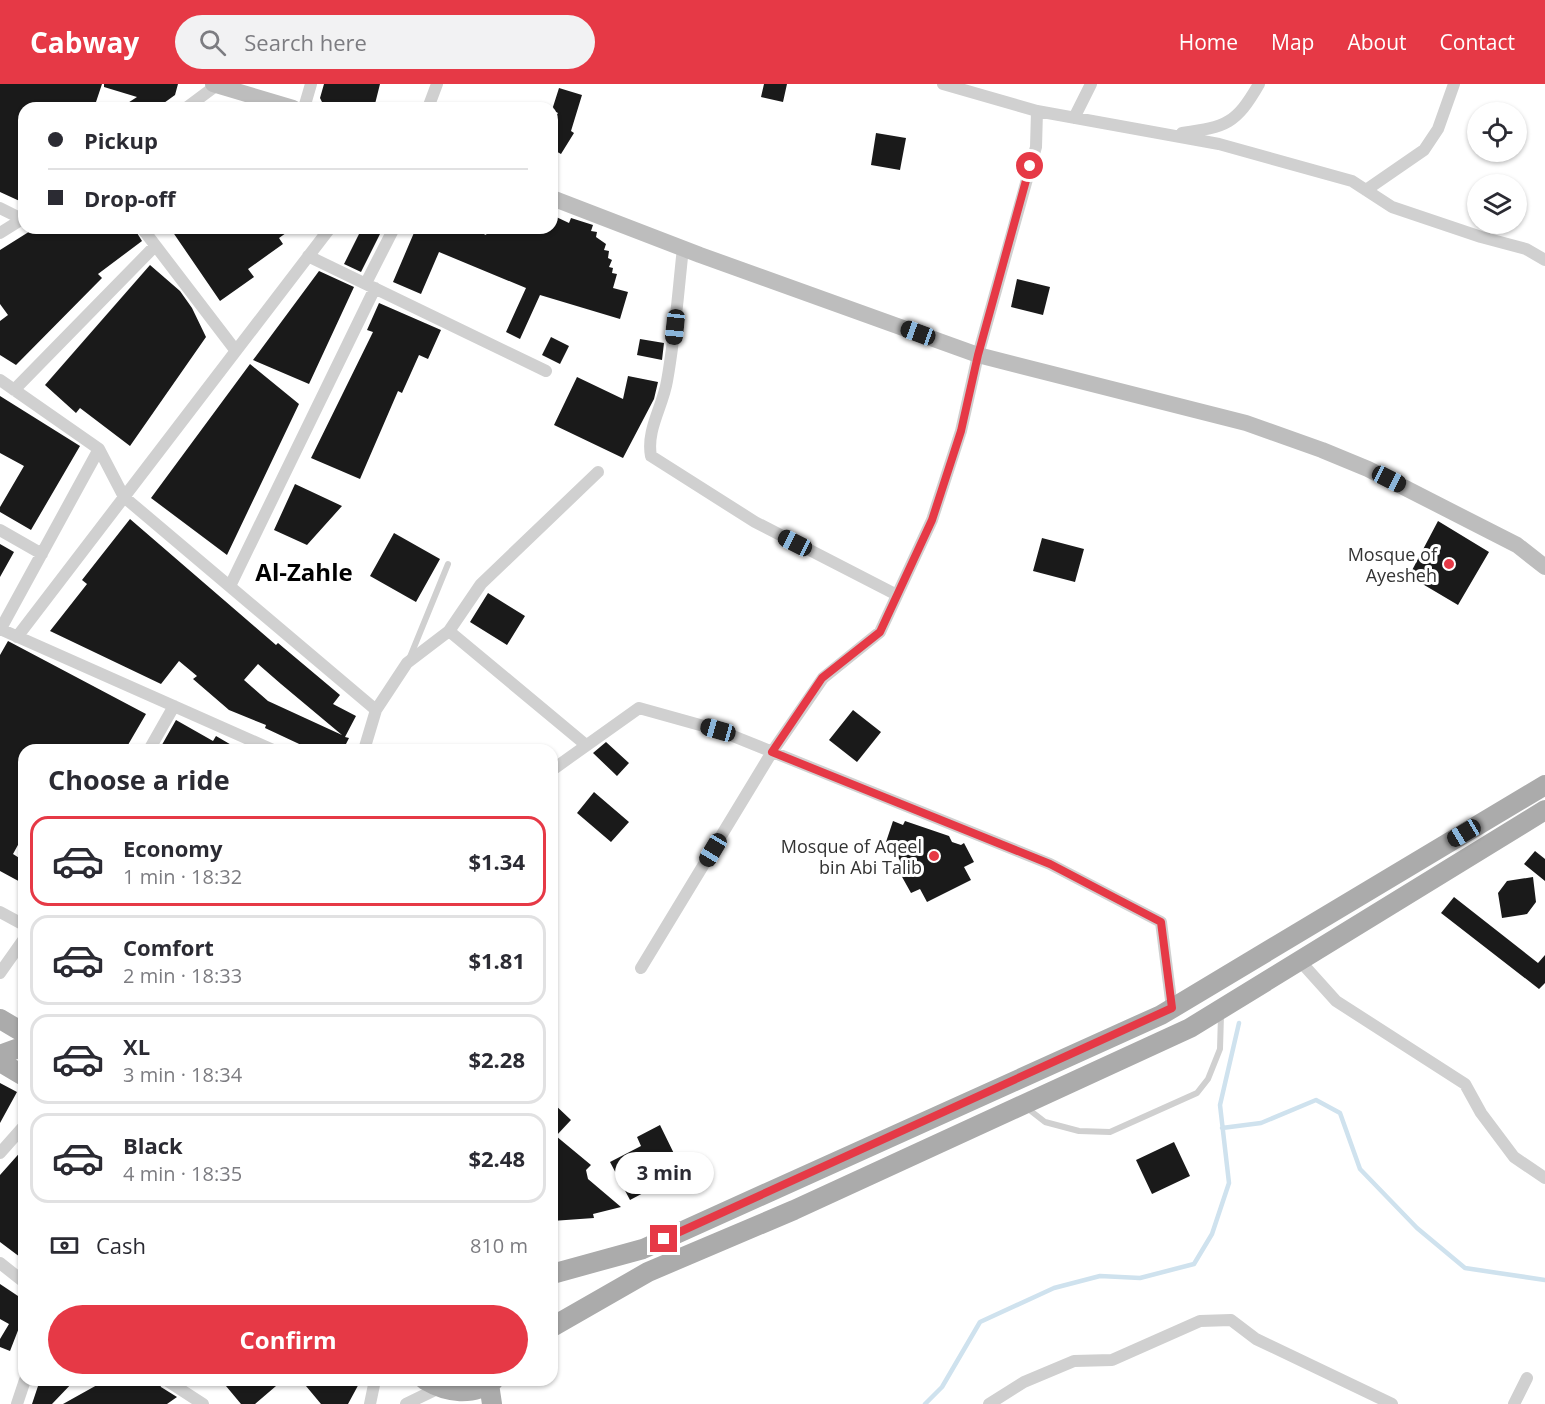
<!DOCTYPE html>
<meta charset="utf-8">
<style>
body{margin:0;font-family:"Open Sans",sans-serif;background:#f2f2f3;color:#2b2b33;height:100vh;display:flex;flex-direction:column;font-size:22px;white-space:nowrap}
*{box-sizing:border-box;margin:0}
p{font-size:20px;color:#7c7c81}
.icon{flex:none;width:33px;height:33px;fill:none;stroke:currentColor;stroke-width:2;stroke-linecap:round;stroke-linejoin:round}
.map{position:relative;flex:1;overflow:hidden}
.drawer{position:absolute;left:18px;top:660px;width:540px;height:642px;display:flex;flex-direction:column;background:#fff;border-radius:18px;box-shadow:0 2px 4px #0004}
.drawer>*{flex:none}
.banner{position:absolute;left:18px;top:18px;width:540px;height:132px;border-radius:18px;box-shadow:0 2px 4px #0004;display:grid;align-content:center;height:132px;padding:0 30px;background:#fff}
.buttons{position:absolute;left:1467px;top:18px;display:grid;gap:12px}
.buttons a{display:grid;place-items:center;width:60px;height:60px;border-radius:50%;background:#fff;box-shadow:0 2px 4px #0004;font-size:30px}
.end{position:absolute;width:27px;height:27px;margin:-14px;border:8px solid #e63946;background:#fff;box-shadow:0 0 0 3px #fff}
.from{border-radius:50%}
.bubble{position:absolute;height:42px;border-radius:21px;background:#fff;box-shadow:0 2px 4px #0004;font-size:20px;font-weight:700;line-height:42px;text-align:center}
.car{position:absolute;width:18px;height:36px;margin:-18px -9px;border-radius:8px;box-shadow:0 0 4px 2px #0007;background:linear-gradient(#222 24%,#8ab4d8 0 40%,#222 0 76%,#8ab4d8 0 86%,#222 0)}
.banner b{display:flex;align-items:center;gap:21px;height:57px;font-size:22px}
.banner b+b{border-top:2px solid #e1e1e2}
.banner i{width:15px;height:15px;background:#2b2b33}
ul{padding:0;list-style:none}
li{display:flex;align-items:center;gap:18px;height:90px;margin:0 12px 9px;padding:0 18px;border:3px solid #e1e1e2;border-radius:18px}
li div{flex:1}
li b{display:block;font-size:22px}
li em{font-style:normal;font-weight:700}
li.active{border-color:#e63946}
li>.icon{width:54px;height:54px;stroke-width:1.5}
h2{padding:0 30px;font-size:27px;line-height:72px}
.pay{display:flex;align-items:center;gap:15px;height:66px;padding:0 30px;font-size:22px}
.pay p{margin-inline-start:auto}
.cta{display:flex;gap:12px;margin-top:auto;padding:12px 30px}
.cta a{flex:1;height:69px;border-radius:36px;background:#e63946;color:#fff;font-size:24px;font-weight:700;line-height:69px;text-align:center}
header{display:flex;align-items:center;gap:36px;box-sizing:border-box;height:84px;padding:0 30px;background:#e63946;color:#fff}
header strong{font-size:28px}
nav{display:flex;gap:33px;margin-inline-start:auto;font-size:21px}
.search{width:420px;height:54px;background:#f2f2f3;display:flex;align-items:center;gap:15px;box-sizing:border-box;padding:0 21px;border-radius:33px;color:#7c7c81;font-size:22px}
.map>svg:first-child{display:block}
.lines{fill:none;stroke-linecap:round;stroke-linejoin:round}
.stream{stroke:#cfe2ee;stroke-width:4.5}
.building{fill:#1a1a1a;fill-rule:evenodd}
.lane{stroke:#d0d0d0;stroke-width:6}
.street{stroke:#d0d0d0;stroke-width:12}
.secondary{stroke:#bdbdbd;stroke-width:16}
.primary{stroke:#ababab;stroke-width:20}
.route{stroke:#e63946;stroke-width:8}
.poi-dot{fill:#e63946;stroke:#fff;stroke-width:2}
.labels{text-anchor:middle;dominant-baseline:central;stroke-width:6;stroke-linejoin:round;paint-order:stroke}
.poi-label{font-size:18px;fill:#333;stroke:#fff;text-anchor:end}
.district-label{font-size:24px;font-weight:bold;fill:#000;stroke:#fff}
</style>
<header>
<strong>Cabway</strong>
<div class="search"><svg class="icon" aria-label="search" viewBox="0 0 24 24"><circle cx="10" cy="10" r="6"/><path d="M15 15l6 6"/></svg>Search here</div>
<nav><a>Home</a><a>Map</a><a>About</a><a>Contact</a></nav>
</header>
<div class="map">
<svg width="1545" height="1320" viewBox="0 0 1545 1320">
<rect width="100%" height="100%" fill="#fff"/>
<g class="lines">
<path class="stream" d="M1222,1044L1261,1039L1316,1016L1340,1029L1360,1085L1417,1144L1465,1184L1545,1196
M925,1320L942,1303L980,1238L1054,1204L1100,1192L1140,1194L1194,1180L1212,1150L1229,1099L1220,1021L1239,939"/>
</g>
<path class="building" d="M0,0H102L94,24H24V119L0,108Z
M104,0H178L175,11L157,24H120L137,13L104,3Z
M324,0H380L374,24H325L320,14Z
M764,0H787L783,18L761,13Z
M559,4L582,11L571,47L574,49L561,70L552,65V39L558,29L552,26Z
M876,49L906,54L900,86L871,81Z
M552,131L569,139L571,134L593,141L591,147L597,148L596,153L606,160L604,166L609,167L608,174L612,176L609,183L613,184L612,189L617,190L613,204L628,208L620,235L540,211L520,255L506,248L526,204L439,168L421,210L393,198L416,144H470L486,151L489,144H552Z
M35,144H134L142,157L98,190L102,194L16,281L0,271V237L8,231L0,220V166Z
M170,144H293L279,154L283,160L248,185L254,193L220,217Z
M362,144H383L361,188L344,180Z
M150,181L180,207L192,224L206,253L130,362L80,324L76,329L45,301Z
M319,187L354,203L309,300L253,276Z
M1017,195L1050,203L1043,231L1011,223Z
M379,219L441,246L428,275L419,271L402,309L398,307L360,395L311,374L373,248L367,246Z
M551,253L569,262L560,280L542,271Z
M640,255L664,259L662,276L637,271Z
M250,280L299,320L227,471L151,414Z
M628,292L658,298L654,315L623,374L554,341L577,293L623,315Z
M0,312L80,362L31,446L0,428V423L24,382L0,369Z
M295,400L342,422L307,461L274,446Z
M130,435L276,561L278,559L340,611L333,620L356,632L345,653L349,654L343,666H312L265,644L266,641L229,626L193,595L197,592L179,577L161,600L50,547L87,500L82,496ZM258,580L281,600L342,651L268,617L244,596Z
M1438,437L1489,468L1458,521L1409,492Z
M394,449L440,475L416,518L370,492Z
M1042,454L1084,465L1075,498L1033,487Z
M0,460L14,468L0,493Z
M488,509L525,532L507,561L470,538Z
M8,557L146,630L125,666H24V750L13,770L24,777V800L0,787V571Z
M853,626L881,648L857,678L829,656Z
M176,636L213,657L216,652L240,666H159Z
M606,658L629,679L617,692L593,669Z
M594,708L629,738L611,758L577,729Z
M893,737L903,741L905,737L949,752L952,758L961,761L964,759L974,778L964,783L971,796L927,818L920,805L911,809L901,791L906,788L891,760L886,758Z
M1535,767L1545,775V797L1524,780Z
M1533,793L1536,818L1527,830L1502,834L1498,809L1507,797Z
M1454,813L1538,879L1545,871V899L1539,905L1441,829Z
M0,999L17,1008L0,1039Z
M552,1018L571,1036L556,1052L591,1081L586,1086L588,1095L621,1123L593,1130L594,1134L552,1137Z
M660,1041L683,1088L630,1116L610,1078L641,1062L637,1053Z
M1174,1058L1190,1092L1152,1110L1136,1076Z
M24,1064V1176L0,1158V1091Z
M0,1200L24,1216V1231L10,1267L0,1263V1255L9,1240L0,1235Z
M40,1296H75L52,1320H32Z
M106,1296H158L161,1303L177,1313L167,1320H63Z
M221,1296H283L255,1320H241Z
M301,1296H361L348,1320H321Z"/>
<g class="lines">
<path class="lane" d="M410,573L448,480
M1027,1024L1045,1038L1079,1047L1110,1048L1197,1009L1208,995L1220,965L1221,931"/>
<path class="street" d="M186,24L217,1
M304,24L311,0
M428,24L437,0
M1037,27L1219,60L1352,97L1392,123L1481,153L1526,165L1545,176
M1074,34L1091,0
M1182,49C1226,43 1236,40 1259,0
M1366,106L1424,66L1438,45L1454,0
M0,124L22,135
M142,144L236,267
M0,149L24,134
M683,164C678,209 675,253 667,297C663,322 646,346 651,372L755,438L897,511
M308,172L546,287
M366,199L394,144
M0,296L99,365L124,413L376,626
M14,306L155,162
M0,446L42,470
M230,502L375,204
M0,545L273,666
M0,546L99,365
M449,547L586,661
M17,553L330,144
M149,666L174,622
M364,666L376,626L407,579L449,547L481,500L598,388
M552,686L639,624L718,646L1050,780L1161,838L1172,924
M0,828L24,841
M1300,877L1336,917L1465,1000L1481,1029L1514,1073L1545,1094
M641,884L772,668L823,594L880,548L932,436L961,347L978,271L1036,63L1037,27L943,0
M0,889L24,855
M0,1069L24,1042
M0,1179L24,1198
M166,1296L203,1320
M17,1320L25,1296
M370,1320L375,1296
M406,1320L439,1304
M989,1320L1024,1298L1074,1277L1112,1276L1200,1237L1231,1236L1256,1255L1392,1320
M1514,1320L1527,1294"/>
<path class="secondary" d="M213,0L293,24
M552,114L700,171L978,271L1246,339L1322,366L1368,385L1517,461L1545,483"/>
<path class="primary" d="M0,935L24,949
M0,971L24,962
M0,978L24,992
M552,1190L643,1165L1161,931L1545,701
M552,1243L648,1188L794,1126L1190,944L1545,726
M425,1296C447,1309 473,1313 494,1296
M489,1300L492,1320"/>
</g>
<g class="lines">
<path class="route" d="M664,1155L1172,924L1161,838L1050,780L772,668L822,594L880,548L932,436L961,347L978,271L1030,82"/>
</g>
<g class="poi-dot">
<circle cx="1449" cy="480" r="6"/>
<circle cx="934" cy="772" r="6"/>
</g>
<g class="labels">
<g class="poi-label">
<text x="1437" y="470">Mosque of<tspan x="1437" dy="21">Ayesheh</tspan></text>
<text x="922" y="762">Mosque of Aqeel<tspan x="922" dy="21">bin Abi Talib</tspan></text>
</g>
<g class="district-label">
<text x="304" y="487">Al-Zahle</text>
</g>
</g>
</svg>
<div class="buttons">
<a><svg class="icon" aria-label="locate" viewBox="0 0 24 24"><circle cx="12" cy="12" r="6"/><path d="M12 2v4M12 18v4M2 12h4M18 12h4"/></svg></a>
<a><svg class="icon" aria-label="layers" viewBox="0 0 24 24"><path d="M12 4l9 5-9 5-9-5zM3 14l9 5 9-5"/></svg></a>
</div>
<i class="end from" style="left:1030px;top:82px"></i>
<i class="end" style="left:664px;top:1155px"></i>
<div class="bubble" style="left:615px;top:1068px;width:99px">3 min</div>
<i class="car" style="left:675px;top:243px;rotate:186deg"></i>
<i class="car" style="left:918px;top:249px;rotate:290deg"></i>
<i class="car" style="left:1389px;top:395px;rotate:117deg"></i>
<i class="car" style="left:795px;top:459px;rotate:297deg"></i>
<i class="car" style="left:718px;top:646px;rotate:286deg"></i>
<i class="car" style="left:1464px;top:749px;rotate:239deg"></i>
<i class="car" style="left:713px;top:766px;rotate:211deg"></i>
<div class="banner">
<b><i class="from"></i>Pickup</b>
<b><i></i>Drop-off</b>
</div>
<section class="drawer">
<h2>Choose a ride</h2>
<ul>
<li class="active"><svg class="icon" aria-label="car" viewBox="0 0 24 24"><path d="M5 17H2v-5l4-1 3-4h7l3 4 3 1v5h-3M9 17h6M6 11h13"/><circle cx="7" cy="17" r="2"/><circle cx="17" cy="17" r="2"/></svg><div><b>Economy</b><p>1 min · 18:32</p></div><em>$1.34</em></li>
<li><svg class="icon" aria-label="car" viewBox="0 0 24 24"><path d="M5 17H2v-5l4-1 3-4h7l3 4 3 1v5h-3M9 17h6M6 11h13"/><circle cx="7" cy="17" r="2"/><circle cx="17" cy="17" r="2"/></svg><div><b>Comfort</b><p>2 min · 18:33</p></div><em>$1.81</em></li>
<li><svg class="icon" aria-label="car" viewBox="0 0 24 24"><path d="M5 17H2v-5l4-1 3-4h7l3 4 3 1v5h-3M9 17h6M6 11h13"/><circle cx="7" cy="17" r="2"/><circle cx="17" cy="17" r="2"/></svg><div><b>XL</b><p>3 min · 18:34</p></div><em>$2.28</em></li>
<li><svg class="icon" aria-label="car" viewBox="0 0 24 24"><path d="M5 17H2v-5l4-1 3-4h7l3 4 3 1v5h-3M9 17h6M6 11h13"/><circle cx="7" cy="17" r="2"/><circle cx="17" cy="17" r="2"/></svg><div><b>Black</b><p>4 min · 18:35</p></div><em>$2.48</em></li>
</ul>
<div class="pay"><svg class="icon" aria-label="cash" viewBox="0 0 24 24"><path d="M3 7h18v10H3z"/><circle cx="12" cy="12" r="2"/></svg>Cash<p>810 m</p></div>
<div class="cta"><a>Confirm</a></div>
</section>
</div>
